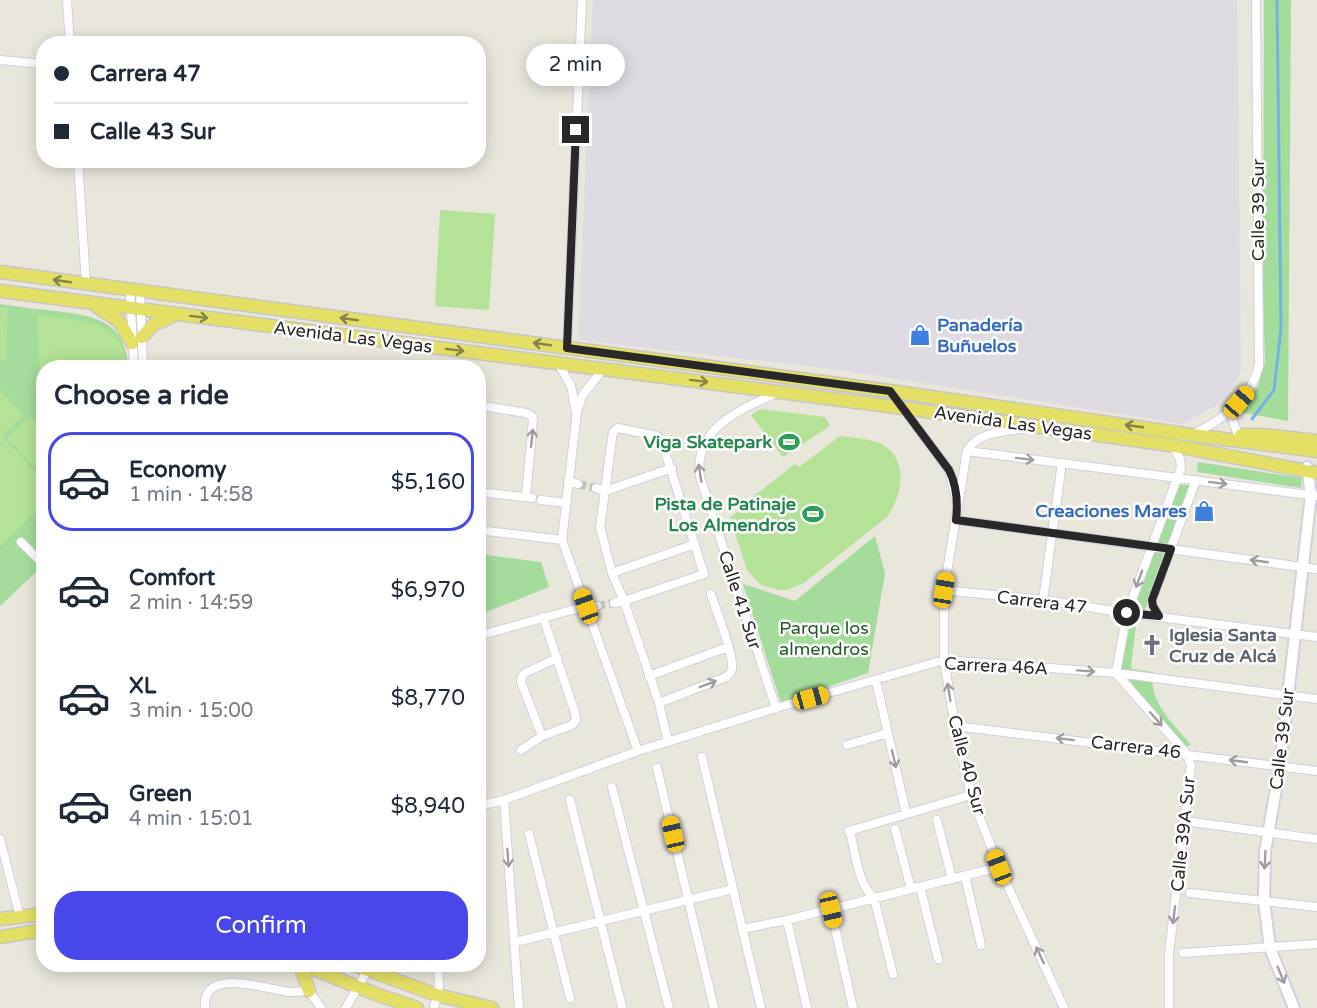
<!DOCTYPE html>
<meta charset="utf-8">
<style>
body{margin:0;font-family:"Varela Round",sans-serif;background:#f2f2f3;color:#1f2937;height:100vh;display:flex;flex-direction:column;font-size:22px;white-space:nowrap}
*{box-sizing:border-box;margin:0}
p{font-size:20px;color:#747a83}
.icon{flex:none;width:33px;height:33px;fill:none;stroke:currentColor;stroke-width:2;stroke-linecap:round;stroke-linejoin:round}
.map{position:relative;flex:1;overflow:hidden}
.side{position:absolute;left:36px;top:360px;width:450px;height:612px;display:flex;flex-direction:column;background:#fff;border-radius:24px;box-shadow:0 3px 15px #0003}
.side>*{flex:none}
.guide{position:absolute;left:36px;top:36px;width:450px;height:132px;border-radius:24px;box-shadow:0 3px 15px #0003;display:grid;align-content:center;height:132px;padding:0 18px;background:#fff}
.end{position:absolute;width:27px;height:27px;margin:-14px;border:8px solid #282828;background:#fff;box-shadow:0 0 0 3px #fff}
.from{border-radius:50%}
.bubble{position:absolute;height:42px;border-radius:21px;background:#fff;box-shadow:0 3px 15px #0003;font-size:20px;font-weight:600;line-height:42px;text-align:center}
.car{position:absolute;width:18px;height:36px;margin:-18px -9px;border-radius:8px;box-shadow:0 0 4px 2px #0007;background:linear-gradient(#f5c518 24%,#345 0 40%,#f5c518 0 76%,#345 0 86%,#f5c518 0)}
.guide b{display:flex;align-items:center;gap:21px;height:57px;font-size:22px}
.guide b+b{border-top:2px solid #e0e1e3}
.guide i{width:15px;height:15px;background:#1f2937}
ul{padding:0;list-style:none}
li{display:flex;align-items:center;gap:18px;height:99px;margin:0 12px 9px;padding:0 6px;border:3px solid transparent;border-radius:24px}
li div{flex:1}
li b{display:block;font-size:22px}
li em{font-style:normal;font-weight:600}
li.active{border-color:#4847ea}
li>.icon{width:54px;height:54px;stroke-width:1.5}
h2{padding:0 18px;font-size:27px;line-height:72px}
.primary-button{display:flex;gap:12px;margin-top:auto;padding:12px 18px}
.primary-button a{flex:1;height:69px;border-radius:24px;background:#4847ea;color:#fff;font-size:24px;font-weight:600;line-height:69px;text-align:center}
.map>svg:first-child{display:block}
.industrial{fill:#dedbe2}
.green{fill:#a4dc9b}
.pitch{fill:#b4e397}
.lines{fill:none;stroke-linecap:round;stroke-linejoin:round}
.stream{stroke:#75b1e4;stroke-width:3}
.street-tunnel{stroke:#c2c0b7;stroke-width:8;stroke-dasharray:8 4;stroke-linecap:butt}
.street-casing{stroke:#d0d0e0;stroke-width:10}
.secondary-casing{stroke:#d0d0e0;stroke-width:14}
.primary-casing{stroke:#c7c7c7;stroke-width:15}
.street{stroke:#fff;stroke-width:8}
.secondary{stroke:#fff;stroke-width:10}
.primary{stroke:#e4e065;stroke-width:12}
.oneway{stroke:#868446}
.oneway2{stroke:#9e9e9e}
.route{stroke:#282828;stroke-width:8}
.labels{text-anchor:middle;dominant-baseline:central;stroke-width:5;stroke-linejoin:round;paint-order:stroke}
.street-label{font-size:18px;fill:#282828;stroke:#fff}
.shop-label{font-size:18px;font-weight:bold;fill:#366cbe;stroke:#fff;text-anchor:start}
.leisure-label{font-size:18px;font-weight:bold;fill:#27864d;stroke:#fff;text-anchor:end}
.park-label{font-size:18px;fill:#205e1f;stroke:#fff}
.worship-label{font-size:18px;font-weight:bold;fill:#5b616d;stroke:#fff;text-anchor:start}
</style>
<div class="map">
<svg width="1317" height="1008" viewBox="0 0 1317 1008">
<rect width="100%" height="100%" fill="#e9e6db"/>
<path class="industrial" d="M593,0H1237L1241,371L1229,392L1215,406L1183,424L827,368L578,340Z"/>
<path class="green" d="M1264,0H1291L1288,421L1240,412L1258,386L1265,362L1263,293Z
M0,304C19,307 37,309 56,311C95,316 126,321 128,367L44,368L43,549L39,554L36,572L0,606Z
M1198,462L1302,478L1301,488L1197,472Z
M1175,484L1193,486L1144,612L1136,625L1131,666L1132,669L1153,672C1147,701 1174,724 1191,745L1182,747L1118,673L1127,613Z
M875,536L885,573L868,673L781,703L743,584L795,601Z
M479,554L541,562L549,587L479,615Z"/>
<path class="pitch" d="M440,210L495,214L489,310L435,306Z
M0,308H8L6,360H0Z
M37,315C75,321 125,316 126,367L44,368L43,402H41Z
M0,390L24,415L2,437L44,481L43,498L37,510L0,547Z
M761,409L825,417L830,426L783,457L751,415Z
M30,416L43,429V475L7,438Z
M840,436C853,438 871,438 883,445C909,460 902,497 887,517L805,582L788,590H779L761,585L747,570L730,518L746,506L745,503L795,464L799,467Z"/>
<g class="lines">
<path class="stream" d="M1252,419L1274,390L1281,329L1277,0"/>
<path class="street-tunnel" d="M578,484L596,488
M597,606L614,603"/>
<defs>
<path id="street" d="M67,0L70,44
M0,60L44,64
M78,160L86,284
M130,290L134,368
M140,291L143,368
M567,348L582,0
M558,363L571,386L576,411
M603,369L582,396L577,412L562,540L638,751
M890,391L949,470L956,498
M478,409L483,406L526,413L532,416L533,421L526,496
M1231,410L1232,418L1238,435
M1025,428C1005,432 978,431 967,451L944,590V660L955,726L971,795L999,867L1064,1008
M1194,434C1224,418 1251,400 1259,365L1256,0
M967,451L1317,496
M568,481L578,484
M596,488L605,491L672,468
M478,492L532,498
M541,500L566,503
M956,520L1317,569
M478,530L562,540
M21,542L44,565
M612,573L695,544
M944,590L1043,600L1127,613L1317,637
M1043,600L1062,463
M614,603L624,601L704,574L662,442L657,436L618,428L613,432L600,527L612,573L624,601L659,703L668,742
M1159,616L1153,606L1152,600L1196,480
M478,636L586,606H597
M649,676L728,647
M876,681L906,813
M659,703L726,677C730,674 733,671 732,665C731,645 717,614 711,594
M776,708L700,477C693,428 740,410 776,393
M955,726L1317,771
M542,736L521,682L522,676L525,673L557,658
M847,745L888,733
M521,750L542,736L572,725L576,720L575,713L543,617
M702,757L761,1008
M657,768L714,1008
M612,787L669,1008
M504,800L519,1008
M570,800L622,1007
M478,806L504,800L638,751L776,708L944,660L1116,673L1317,699
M937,820L952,879
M1185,821L1317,839
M895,829L911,889
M849,831L971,795
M529,834L570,998
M851,836C856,856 858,884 874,898L893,974
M0,839L20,917
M965,876L981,945
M920,887L938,959
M1190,893L1317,907
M831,910L853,1008
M787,920L807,1008
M742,929L787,920L999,867
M515,942L733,889
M1183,953L1317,944
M205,1008C202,965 268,990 290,992C296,992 303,991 309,991L321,1008
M346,1008L367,971V966
M434,1008L439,986L438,964
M1169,1008V954L1191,765L1186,753L1116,673L1127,613L1181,468L1180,459L1173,446"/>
<path id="secondary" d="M1294,1008L1270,948L1264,901L1265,852L1280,766L1311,495L1307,467"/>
<path id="primary" d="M0,272L890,391L1192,435L1317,451
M0,291L903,408L1170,445L1317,473
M97,307L119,321L132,343
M142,337L153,325L175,315
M1241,435H1263L1317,441
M0,919L44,914
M0,937L44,930
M300,964L309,991
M301,964L373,993L417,1008
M352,964L437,995L492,1008"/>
</defs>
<use href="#street" class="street-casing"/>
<use href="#secondary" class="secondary-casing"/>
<use href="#primary" class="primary-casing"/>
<use href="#street" class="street"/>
<use href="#secondary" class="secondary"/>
<use href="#primary" class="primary"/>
</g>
<defs><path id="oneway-shaft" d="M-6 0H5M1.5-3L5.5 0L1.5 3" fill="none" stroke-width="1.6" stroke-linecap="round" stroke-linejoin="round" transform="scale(1.5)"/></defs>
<g class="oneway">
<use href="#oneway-shaft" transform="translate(62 281) rotate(-172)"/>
<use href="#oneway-shaft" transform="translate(199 317) rotate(7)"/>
<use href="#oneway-shaft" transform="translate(349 319) rotate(-172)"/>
<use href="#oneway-shaft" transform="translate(542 344) rotate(-172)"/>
<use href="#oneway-shaft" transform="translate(455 350) rotate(7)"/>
<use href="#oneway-shaft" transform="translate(699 381) rotate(7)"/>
<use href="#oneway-shaft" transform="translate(1134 426) rotate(-172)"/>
</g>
<g class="oneway2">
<use href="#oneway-shaft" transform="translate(532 438) rotate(-84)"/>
<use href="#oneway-shaft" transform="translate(1025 459) rotate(7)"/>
<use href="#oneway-shaft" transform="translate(700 473) rotate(-99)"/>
<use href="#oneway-shaft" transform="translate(1218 483) rotate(7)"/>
<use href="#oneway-shaft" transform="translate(1259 561) rotate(-172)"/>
<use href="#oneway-shaft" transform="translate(1139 579) rotate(110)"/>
<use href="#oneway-shaft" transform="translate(1086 671) rotate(4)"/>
<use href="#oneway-shaft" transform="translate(708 684) rotate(-21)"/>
<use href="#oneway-shaft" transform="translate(949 692) rotate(-99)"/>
<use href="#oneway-shaft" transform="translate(1156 719) rotate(49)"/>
<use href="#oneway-shaft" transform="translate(1065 739) rotate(-173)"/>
<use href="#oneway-shaft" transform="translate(894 759) rotate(77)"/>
<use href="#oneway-shaft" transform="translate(1238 761) rotate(-172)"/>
<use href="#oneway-shaft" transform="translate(508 858) rotate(86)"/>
<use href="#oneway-shaft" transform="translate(1265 860) rotate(93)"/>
<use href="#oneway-shaft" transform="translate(1174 915) rotate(97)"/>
<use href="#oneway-shaft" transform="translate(1040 955) rotate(-115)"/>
<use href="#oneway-shaft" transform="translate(1281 975) rotate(68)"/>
</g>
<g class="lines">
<path class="route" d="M576,130L567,348L890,391L949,470C957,486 958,503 956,520L1171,549L1152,600L1153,606L1159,616L1127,613"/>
</g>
<defs>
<symbol id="shop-bare" viewBox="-9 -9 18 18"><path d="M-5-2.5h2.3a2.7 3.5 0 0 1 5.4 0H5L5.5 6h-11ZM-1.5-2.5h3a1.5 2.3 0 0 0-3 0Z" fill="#3f7fe0" stroke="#fff" stroke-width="2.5" paint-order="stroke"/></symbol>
<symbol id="stadium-bare" viewBox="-9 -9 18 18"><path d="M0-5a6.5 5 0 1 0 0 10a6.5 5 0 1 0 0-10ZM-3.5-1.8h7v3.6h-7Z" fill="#2e9e5b" stroke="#fff" stroke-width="2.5" paint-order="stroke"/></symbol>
<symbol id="church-bare" viewBox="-9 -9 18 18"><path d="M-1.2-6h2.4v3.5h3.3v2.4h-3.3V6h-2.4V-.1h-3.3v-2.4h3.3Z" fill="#6b7280" stroke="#fff" stroke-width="2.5" paint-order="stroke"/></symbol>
</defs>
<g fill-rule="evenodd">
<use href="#shop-bare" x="905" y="320" width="30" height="30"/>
<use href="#stadium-bare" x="774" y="427" width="30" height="30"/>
<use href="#shop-bare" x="1189" y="496" width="30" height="30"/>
<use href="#stadium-bare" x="798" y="499" width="30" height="30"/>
<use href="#church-bare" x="1137" y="630" width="30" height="30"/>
</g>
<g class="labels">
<g class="street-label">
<text transform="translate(1258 210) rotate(-90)">Calle 39 Sur</text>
<text transform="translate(353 337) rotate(7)">Avenida Las Vegas</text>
<text transform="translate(1013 423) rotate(8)">Avenida Las Vegas</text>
<text transform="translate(740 600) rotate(72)">Calle 41 Sur</text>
<text transform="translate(1042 602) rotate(7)">Carrera 47</text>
<text transform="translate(996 666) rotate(3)">Carrera 46A</text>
<text transform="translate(1282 739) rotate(-83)">Calle 39 Sur</text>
<text transform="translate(1136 747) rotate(7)">Carrera 46</text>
<text transform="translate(967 765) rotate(75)">Calle 40 Sur</text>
<text transform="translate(1183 834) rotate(-84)">Calle 39A Sur</text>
</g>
<g class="shop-label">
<text x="937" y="325">Panadería<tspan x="937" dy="21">Buñuelos</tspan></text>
<text x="1187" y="511" text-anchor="end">Creaciones Mares</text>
</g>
<g class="leisure-label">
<text x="772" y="442">Viga Skatepark</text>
<text x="796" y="504">Pista de Patinaje<tspan x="796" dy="21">Los Almendros</tspan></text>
</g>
<g class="park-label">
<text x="824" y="628">Parque los<tspan x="824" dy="21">almendros</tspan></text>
</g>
<g class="worship-label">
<text x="1169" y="635">Iglesia Santa<tspan x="1169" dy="21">Cruz de Alcá</tspan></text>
</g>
</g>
</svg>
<i class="end from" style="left:1127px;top:613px"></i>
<i class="end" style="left:576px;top:130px"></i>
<div class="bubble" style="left:526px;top:44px;width:99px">2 min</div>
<i class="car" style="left:1239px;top:402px;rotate:41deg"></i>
<i class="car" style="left:944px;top:590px;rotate:9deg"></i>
<i class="car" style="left:586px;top:606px;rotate:340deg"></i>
<i class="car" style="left:811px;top:698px;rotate:75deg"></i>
<i class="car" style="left:673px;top:834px;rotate:347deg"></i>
<i class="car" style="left:999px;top:867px;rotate:339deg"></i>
<i class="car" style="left:831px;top:910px;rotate:167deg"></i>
<div class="guide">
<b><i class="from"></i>Carrera 47</b>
<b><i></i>Calle 43 Sur</b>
</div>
<section class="side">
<h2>Choose a ride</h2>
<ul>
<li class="active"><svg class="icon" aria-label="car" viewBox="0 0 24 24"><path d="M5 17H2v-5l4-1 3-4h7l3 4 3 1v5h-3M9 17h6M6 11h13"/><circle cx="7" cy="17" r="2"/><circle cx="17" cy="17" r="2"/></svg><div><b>Economy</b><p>1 min · 14:58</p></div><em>$5,160</em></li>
<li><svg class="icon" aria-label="car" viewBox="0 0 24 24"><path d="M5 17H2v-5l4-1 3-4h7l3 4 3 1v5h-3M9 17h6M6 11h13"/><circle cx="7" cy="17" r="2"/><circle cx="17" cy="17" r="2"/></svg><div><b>Comfort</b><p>2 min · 14:59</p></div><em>$6,970</em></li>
<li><svg class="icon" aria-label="car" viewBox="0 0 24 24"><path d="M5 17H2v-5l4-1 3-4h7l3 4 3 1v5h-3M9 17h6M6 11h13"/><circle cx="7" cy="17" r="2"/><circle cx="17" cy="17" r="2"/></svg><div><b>XL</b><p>3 min · 15:00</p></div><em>$8,770</em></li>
<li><svg class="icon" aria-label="car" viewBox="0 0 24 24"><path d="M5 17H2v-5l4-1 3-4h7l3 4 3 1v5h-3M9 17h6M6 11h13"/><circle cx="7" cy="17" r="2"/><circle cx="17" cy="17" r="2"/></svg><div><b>Green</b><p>4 min · 15:01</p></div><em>$8,940</em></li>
</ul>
<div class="primary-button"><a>Confirm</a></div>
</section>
</div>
